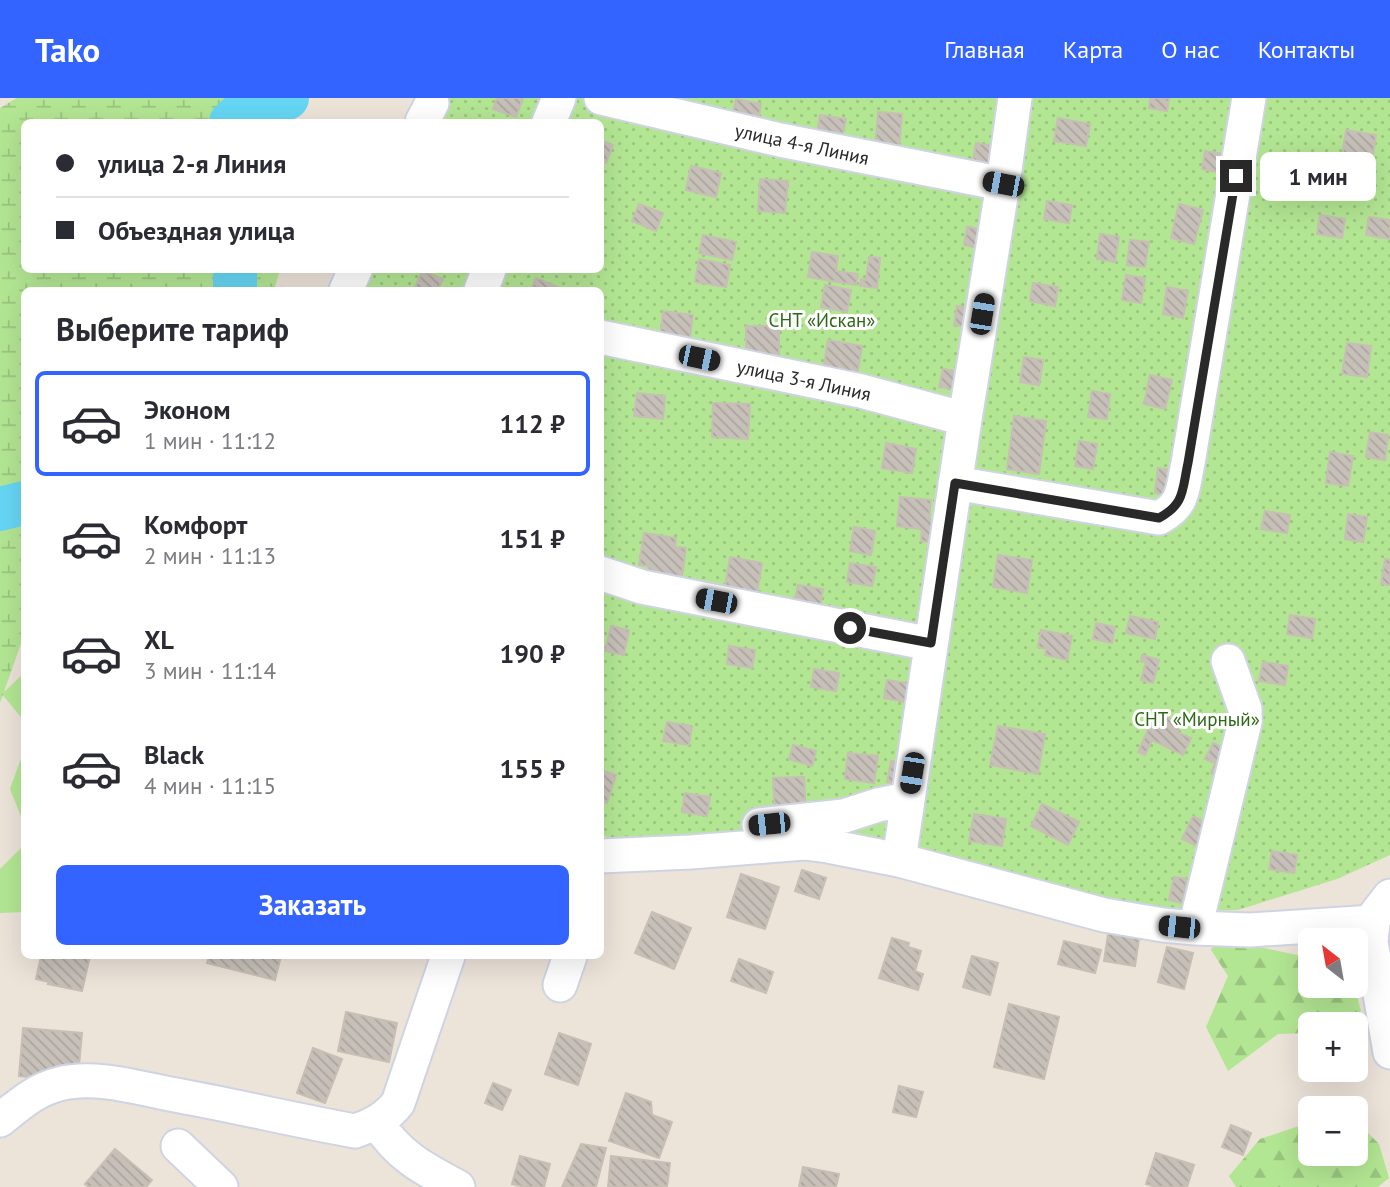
<!DOCTYPE html>
<html lang="ru">
<meta charset="utf-8">
<style>
body{margin:0;font-family:"PT Sans",sans-serif;background:#f2f2f3;color:#2b2b33;height:100vh;display:flex;flex-direction:column;font-size:26px;white-space:nowrap}
*{box-sizing:border-box;margin:0}
p{font-size:23px;color:#7c7c81}
.icon{flex:none;width:38px;height:38px;fill:none;stroke:currentColor;stroke-width:2;stroke-linecap:round;stroke-linejoin:round}
.map{position:relative;flex:1;overflow:hidden}
.side{position:absolute;left:21px;top:189px;width:583px;height:672px;display:flex;flex-direction:column;background:#fff;border-radius:10px;box-shadow:0 7px 28px #0002}
.side>*{flex:none}
.guide{position:absolute;left:21px;top:21px;width:583px;height:154px;border-radius:10px;box-shadow:0 7px 28px #0002;display:grid;align-content:center;height:154px;padding:0 35px;background:#fff}
.needle{width:46px;rotate:329deg}
.tools{position:absolute;left:1298px;top:830px;display:grid;gap:14px}
.tools a{display:grid;place-items:center;width:70px;height:70px;border-radius:10px;background:#fff;box-shadow:0 7px 28px #0002;font-size:35px}
.end{position:absolute;width:32px;height:32px;margin:-16px;border:9px solid #292929;background:#fff;box-shadow:0 0 0 4px #fff}
.from{border-radius:50%}
.bubble{position:absolute;height:49px;border-radius:10px;background:#fff;box-shadow:0 7px 28px #0002;font-size:23px;font-weight:700;line-height:49px;text-align:center}
.car{position:absolute;width:21px;height:42px;margin:-21px -10px;border-radius:9px;box-shadow:0 0 5px 2px #0007;background:linear-gradient(#222 24%,#8ab4d8 0 40%,#222 0 76%,#8ab4d8 0 86%,#222 0)}
.guide b{display:flex;align-items:center;gap:24px;height:66px;font-size:26px}
.guide b+b{border-top:2px solid #e1e1e2}
.guide i{width:18px;height:18px;background:#2b2b33}
ul{padding:0;list-style:none}
li{display:flex;align-items:center;gap:21px;height:105px;margin:0 14px 10px;padding:0 21px;border:4px solid transparent;border-radius:10px}
li div{flex:1}
li b{display:block;font-size:26px}
li em{font-style:normal;font-weight:700}
li.on{border-color:#3364ff}
li>.icon{width:63px;height:63px;stroke-width:1.5}
h2{padding:0 35px;font-size:32px;line-height:84px}
.button{display:flex;gap:14px;margin-top:auto;padding:14px 35px}
.button a{flex:1;height:80px;border-radius:10px;background:#3364ff;color:#fff;font-size:28px;font-weight:700;line-height:80px;text-align:center}
header{display:flex;align-items:center;gap:42px;box-sizing:border-box;height:98px;padding:0 35px;background:#3364ff;color:#fff}
header strong{font-size:33px}
nav{display:flex;gap:38px;margin-inline-start:auto;font-size:24px}
.map>svg:first-child{display:block}
.grass{fill:#b3e693}
.forest{fill:url(#forest-firs)}
.wetland{fill:url(#wetland-marsh)}
.park{fill:url(#park-dots)}
.lines{fill:none;stroke-linecap:round;stroke-linejoin:round}
.river{stroke:#66d6f4;stroke-width:44}
.building{fill:url(#building-back-hatch);stroke:#c7bfb3;stroke-width:2}
.minor-casing{stroke:#cfd4e3;stroke-width:37}
.minor{stroke:#fff;stroke-width:33}
.route{stroke:#292929;stroke-width:9}
.labels{text-anchor:middle;dominant-baseline:central;stroke-width:6;stroke-linejoin:round;paint-order:stroke}
.street-label{font-size:19px;fill:#292929;stroke:#fff}
.park-label{font-size:19px;fill:#2c6816;stroke:#fff}
</style>
<header>
<strong>Tako</strong>
<nav><a>Главная</a><a>Карта</a><a>О нас</a><a>Контакты</a></nav>
</header>
<div class="map">
<svg width="1390" height="1089" viewBox="0 0 1390 1089">
<defs>
<pattern id="forest-firs" width="22" height="20" patternUnits="userSpaceOnUse" patternTransform="scale(1.75)"><rect width="22" height="20" fill="#b3e693"/><path d="M5 1l3.5 6h-7zM16 11l3.5 6h-7z" fill="#9ac57f"/></pattern>
<pattern id="wetland-marsh" width="20" height="14" patternUnits="userSpaceOnUse" patternTransform="scale(1.75)"><rect width="20" height="14" fill="#b3e693"/><path d="M1 5h8M5 5V1M11 12h8M15 12V8" fill="none" stroke="#9ac57f"/></pattern>
<pattern id="park-dots" width="8" height="8" patternUnits="userSpaceOnUse" patternTransform="scale(1.75)"><rect width="8" height="8" fill="#b3e693"/><path d="M2 2h.1M6 6h.1" fill="none" stroke="#9ac57f" stroke-width="1.8" stroke-linecap="round"/></pattern>
<pattern id="building-back-hatch" width="6" height="6" patternUnits="userSpaceOnUse" patternTransform="scale(1.75)"><rect width="6" height="6" fill="#c7c0b9"/><path d="M-1 5l2 2M0 0l6 6M5-1l2 2" fill="none" stroke="#aba59f"/></pattern>
</defs>
<rect width="100%" height="100%" fill="#ece3d9"/>
<path class="grass" d="M24,575V623L2,596Z
M24,652V726L10,691Z
M24,747V814L0,815V771Z"/>
<path class="forest" d="M1217,840L1311,860V887H1354L1361,913L1348,926H1311V935L1278,936L1228,973L1206,929L1228,878L1211,852Z
M1311,1024V1055H1356V1024L1358,1025L1379,1046L1389,1080L1378,1089H1236L1229,1078L1260,1041Z"/>
<path class="wetland" d="M17,0H301L278,24H24V172H280L274,192H24V537L0,605V10Z"/>
<path class="park" d="M421,0H1390V757L1337,781L1238,812L1172,814L1094,804L921,755L632,751L600,736V192H333L342,172H600V24H410Z"/>
<g class="lines">
<path class="river" d="M231,24L251,6L287,0
M235,172V192
M0,411L24,405"/>
</g>
<path class="building" d="M497,0H523L516,19L493,11Z
M1150,0H1169L1167,13L1149,10Z
M736,1L761,6L758,24L732,20Z
M878,14L902,16L899,52L875,50Z
M820,17L846,21L842,39L817,35Z
M1058,20L1090,26L1086,48L1054,43Z
M1346,32L1376,37L1372,63L1342,58Z
M600,42L613,47L606,65L600,62Z
M976,45L1001,49L998,67L973,63Z
M1205,53L1230,57L1227,76L1202,71Z
M691,68L721,75L716,99L686,92Z
M760,81L788,83L785,115L758,113Z
M1047,103L1072,107L1069,125L1044,121Z
M639,106L663,115L656,133L632,123Z
M1179,106L1203,112L1194,146L1171,140Z
M1320,117L1345,121L1342,140L1317,136Z
M1369,119L1390,122V141L1366,137Z
M967,129L992,133L989,152L964,147Z
M1100,136L1119,139L1115,164L1097,161Z
M703,137L736,144L732,162L699,155Z
M1130,142L1149,144L1145,169L1127,167Z
M812,154L838,158L836,173L858,176L856,187L808,179Z
M869,159L880,160L877,190L860,188L861,181L866,182Z
M699,161L730,167L726,189L695,184Z
M422,173L443,181L438,192H414Z
M1126,177L1145,180L1141,205L1122,202Z
M536,180L560,190L558,192H531Z
M1033,185L1058,189L1055,208L1030,203Z
M825,187L851,192L847,214L821,209Z
M1167,189L1188,193L1183,220L1163,216Z
M957,208L982,212L979,231L954,227Z
M663,213L693,217L689,246L660,242Z
M746,228H779V260L746,259Z
M828,242L862,248L857,278L823,272Z
M1347,245L1371,248L1367,279L1342,276Z
M1024,259L1043,262L1039,287L1020,284Z
M943,271L968,275L965,293L939,289Z
M1150,277L1172,282L1165,311L1144,306Z
M1092,293L1110,296L1107,321L1088,319Z
M637,295L665,298L663,321L634,318Z
M713,305L750,306L748,341L712,339Z
M1014,318L1046,323L1039,376L1007,371Z
M1370,334L1388,337L1385,362L1366,359Z
M1079,343L1097,346L1093,371L1075,368Z
M886,345L916,351L912,375L882,370Z
M1330,354L1353,358L1348,388L1326,385Z
M1158,370L1177,373L1173,398L1155,395Z
M900,399L931,402L929,421L952,423L950,446L921,443L922,431L897,428Z
M1265,413L1290,417L1287,435L1261,431Z
M1348,416L1367,419L1363,444L1345,441Z
M854,429L875,433L871,457L850,453Z
M644,435L676,440L675,449L686,450L681,484L647,479L649,468L639,467Z
M998,457L1032,462L1027,495L993,489Z
M730,459L762,465L756,501L724,495Z
M1385,461L1390,462V487L1381,486Z
M850,465L876,469L872,488L847,484Z
M798,487L823,491L820,509L794,505Z
M1290,517L1315,521L1312,540L1287,536Z
M1130,518L1158,524L1155,541L1126,535Z
M1096,525L1115,529L1112,545L1093,541Z
M611,528L629,532L624,557L605,553Z
M1041,532L1072,538L1067,562L1045,557L1046,551L1038,549Z
M729,548L755,552L752,570L727,566Z
M1142,557L1159,562L1153,585L1141,582L1146,565L1141,563Z
M1263,564L1288,568L1285,587L1259,583Z
M814,571L839,575L836,593L811,589Z
M887,582L912,586L909,605L884,600Z
M1156,614L1181,626L1177,634L1191,640L1183,657L1152,642L1145,657L1138,654Z
M667,624L692,628L689,647L663,643Z
M998,628L1045,636L1038,676L990,667Z
M1213,645L1237,656L1225,682L1211,675L1215,665L1205,661Z
M793,647L816,653L812,668L789,661Z
M848,655L878,658L874,685L845,681Z
M891,663L906,666L901,687L887,684Z
M600,672L616,677L607,705L600,702Z
M804,679L806,716L775,717L773,680Z
M685,695L710,699L707,718L682,714Z
M1042,706L1079,724L1068,747L1031,728Z
M974,716L1006,721L1002,748L969,743Z
M1193,718L1210,727L1199,749L1182,741Z
M1272,753L1297,757L1294,775L1269,771Z
M802,772L826,780L819,801L795,793Z
M741,776L779,789L765,831L727,819Z
M1174,779L1187,781L1182,805L1169,802Z
M652,814L691,830L674,871L635,855Z
M1109,830L1140,834L1135,868L1104,863Z
M892,840L909,845L908,849L921,853L915,873L923,876L918,892L879,880Z
M1064,843L1101,852L1095,875L1058,866Z
M1167,849L1193,855L1184,891L1158,884Z
M41,858H90L82,893L48,886L49,884L36,881Z
M209,858H281L275,882L207,865Z
M972,858L998,865L990,897L963,889Z
M739,861L773,874L766,895L731,883Z
M1009,906L1059,919L1044,981L994,969Z
M346,914L397,925L389,964L338,953Z
M23,930L82,935L78,978L41,980L19,978Z
M559,935L591,946L578,987L545,976Z
M313,950L342,961L325,1005L297,995Z
M493,985L511,992L502,1012L485,1005Z
M899,988L923,994L916,1019L893,1014Z
M626,995L651,1004L652,1017L672,1024L659,1060L609,1043Z
M1231,1027L1251,1035L1243,1057L1222,1049Z
M581,1046L606,1050L596,1089H562Z
M115,1051L152,1082L146,1089H89L85,1086Z
M1156,1055L1194,1067L1187,1089H1156L1146,1086Z
M520,1058L550,1066L544,1089H524L512,1086Z
M611,1058L670,1065L667,1089H608Z
M803,1069L839,1076L836,1089H799Z"/>
<g class="lines">
<defs>
<path id="minor" d="M601,0L780,42L1003,86
M422,24L432,5
M549,24L559,0
M346,192L355,172
M481,192L489,172
M600,239L861,293L965,321
M955,385L1159,420C1185,406 1182,392 1188,365L1249,0
M600,475L642,489L931,546
M759,727L844,718L878,707L908,701
M600,758L691,754L804,745L828,748L899,762L1104,817L1163,827L1195,830L1250,832L1373,824
M899,762L965,321L1003,86L1015,0
M1390,798L1376,816L1373,824L1371,844L1390,954
M1195,830L1245,624V611L1228,563
M560,887L570,858
M0,1022C19,1007 35,992 59,986C94,977 135,989 170,996C232,1007 293,1022 355,1033C373,1027 386,1020 398,1005L448,858
M377,1024C398,1058 424,1071 458,1089
M178,1048L221,1089"/>
</defs>
<use href="#minor" class="minor-casing"/>
<use href="#minor" class="minor"/>
</g>
<g class="lines">
<path class="route" d="M850,530L931,545L955,385L1159,420C1185,406 1182,392 1188,365L1236,78"/>
</g>
<g class="labels">
<g class="street-label">
<text transform="translate(802 46) rotate(12)">улица 4-я Линия</text>
<text transform="translate(804 282) rotate(12)">улица 3-я Линия</text>
</g>
<g class="park-label">
<text x="822" y="222">СНТ «Искан»</text>
<text x="1197" y="621">СНТ «Мирный»</text>
</g>
</g>
</svg>
<div class="tools">
<a><svg class="needle" viewBox="-14 -14 28 28"><path d="M0-13l5 13h-10z" fill="#e53935"/><path d="M0 13l5-13h-10z" fill="#7c7c81"/></svg></a>
<a>+</a>
<a>−</a>
</div>
<i class="end from" style="left:850px;top:530px"></i>
<i class="end" style="left:1236px;top:78px"></i>
<div class="bubble" style="left:1260px;top:54px;width:116px">1 мин</div>
<i class="car" style="left:1003px;top:86px;rotate:281deg"></i>
<i class="car" style="left:982px;top:216px;rotate:9deg"></i>
<i class="car" style="left:699px;top:260px;rotate:102deg"></i>
<i class="car" style="left:716px;top:503px;rotate:281deg"></i>
<i class="car" style="left:912px;top:675px;rotate:189deg"></i>
<i class="car" style="left:769px;top:726px;rotate:264deg"></i>
<i class="car" style="left:1179px;top:829px;rotate:276deg"></i>
<div class="guide">
<b><i class="from"></i>улица 2-я Линия</b>
<b><i></i>Объездная улица</b>
</div>
<section class="side">
<h2>Выберите тариф</h2>
<ul>
<li class="on"><svg class="icon" aria-label="car" viewBox="0 0 24 24"><path d="M5 17H2v-5l4-1 3-4h7l3 4 3 1v5h-3M9 17h6M6 11h13"/><circle cx="7" cy="17" r="2"/><circle cx="17" cy="17" r="2"/></svg><div><b>Эконом</b><p>1 мин · 11:12</p></div><em>112 ₽</em></li>
<li><svg class="icon" aria-label="car" viewBox="0 0 24 24"><path d="M5 17H2v-5l4-1 3-4h7l3 4 3 1v5h-3M9 17h6M6 11h13"/><circle cx="7" cy="17" r="2"/><circle cx="17" cy="17" r="2"/></svg><div><b>Комфорт</b><p>2 мин · 11:13</p></div><em>151 ₽</em></li>
<li><svg class="icon" aria-label="car" viewBox="0 0 24 24"><path d="M5 17H2v-5l4-1 3-4h7l3 4 3 1v5h-3M9 17h6M6 11h13"/><circle cx="7" cy="17" r="2"/><circle cx="17" cy="17" r="2"/></svg><div><b>XL</b><p>3 мин · 11:14</p></div><em>190 ₽</em></li>
<li><svg class="icon" aria-label="car" viewBox="0 0 24 24"><path d="M5 17H2v-5l4-1 3-4h7l3 4 3 1v5h-3M9 17h6M6 11h13"/><circle cx="7" cy="17" r="2"/><circle cx="17" cy="17" r="2"/></svg><div><b>Black</b><p>4 мин · 11:15</p></div><em>155 ₽</em></li>
</ul>
<div class="button"><a>Заказать</a></div>
</section>
</div>
